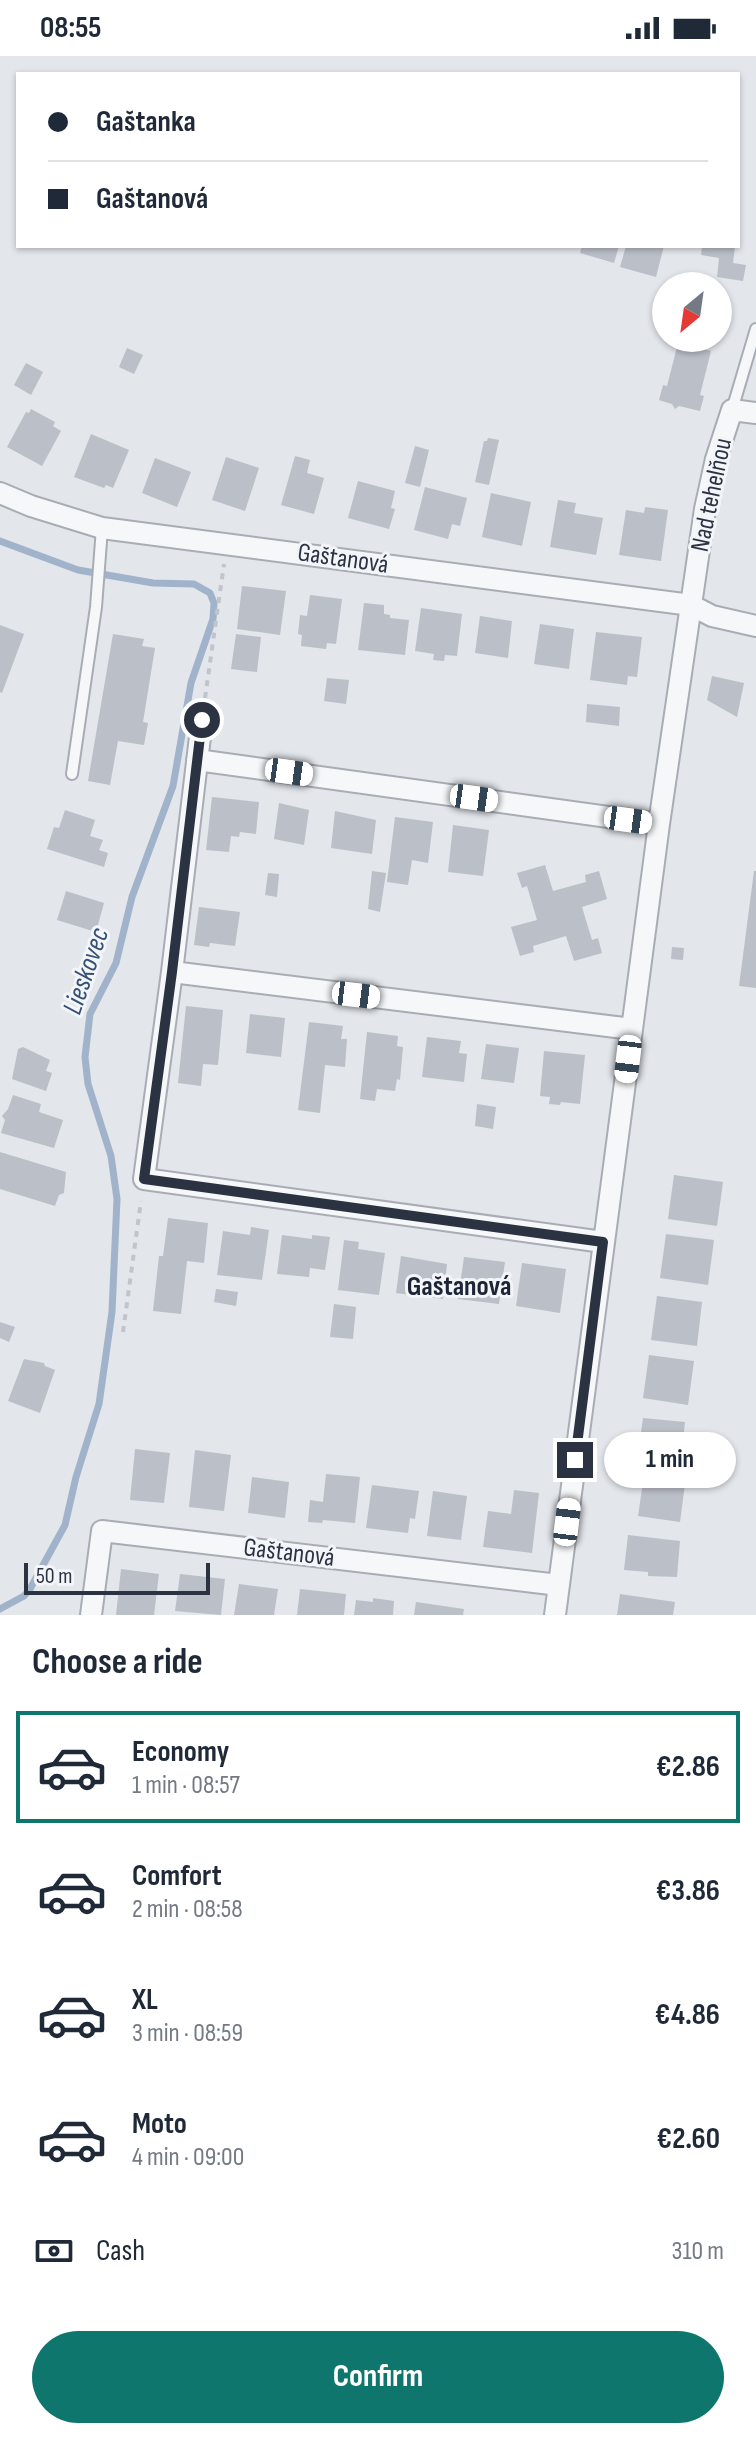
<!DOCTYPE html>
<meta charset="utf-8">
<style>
body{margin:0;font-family:"Sofia Sans Condensed",sans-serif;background:#f2f2f3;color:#1f2937;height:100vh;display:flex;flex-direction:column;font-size:30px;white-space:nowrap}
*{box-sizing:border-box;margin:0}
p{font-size:26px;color:#747a83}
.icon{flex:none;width:44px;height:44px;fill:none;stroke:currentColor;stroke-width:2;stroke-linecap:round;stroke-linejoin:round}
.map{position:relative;height:1559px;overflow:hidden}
.details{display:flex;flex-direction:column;background:#fff;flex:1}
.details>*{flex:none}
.guide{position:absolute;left:16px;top:16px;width:724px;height:176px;border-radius:0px;box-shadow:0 2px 6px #0004;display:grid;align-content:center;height:176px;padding:0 32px;background:#fff}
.needle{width:52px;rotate:209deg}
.fabs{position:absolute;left:652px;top:216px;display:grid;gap:16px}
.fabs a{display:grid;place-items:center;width:80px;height:80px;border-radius:50%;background:#fff;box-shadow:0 2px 6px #0004;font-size:40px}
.scale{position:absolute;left:24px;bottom:20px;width:186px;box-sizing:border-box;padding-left:8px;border:4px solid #2b3343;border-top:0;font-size:22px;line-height:28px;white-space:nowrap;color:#2b3343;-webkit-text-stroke:6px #f3f5f8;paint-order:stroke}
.end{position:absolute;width:36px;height:36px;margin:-18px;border:10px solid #2b3343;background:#fff;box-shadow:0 0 0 4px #fff}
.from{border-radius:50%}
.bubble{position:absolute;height:56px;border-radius:28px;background:#fff;box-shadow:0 2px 6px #0004;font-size:26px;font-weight:700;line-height:56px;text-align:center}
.car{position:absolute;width:24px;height:48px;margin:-24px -12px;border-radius:10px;box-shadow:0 0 6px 2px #0007;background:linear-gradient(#fff 24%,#345 0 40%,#fff 0 76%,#345 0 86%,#fff 0)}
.guide b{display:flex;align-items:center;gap:28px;height:76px;font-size:30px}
.guide b+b{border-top:2px solid #e0e1e3}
.guide i{width:20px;height:20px;background:#1f2937}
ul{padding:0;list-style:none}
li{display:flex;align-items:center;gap:24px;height:112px;margin:0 16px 12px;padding:0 16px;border:4px solid transparent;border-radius:0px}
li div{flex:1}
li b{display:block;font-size:30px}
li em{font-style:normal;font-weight:700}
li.active{border-color:#0f766e}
li>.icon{width:72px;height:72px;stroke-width:1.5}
h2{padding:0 32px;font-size:36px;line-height:96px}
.pay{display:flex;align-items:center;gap:20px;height:88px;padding:0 32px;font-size:30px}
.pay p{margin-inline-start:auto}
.action{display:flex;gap:16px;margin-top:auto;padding:16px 32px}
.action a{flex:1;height:92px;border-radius:48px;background:#0f766e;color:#fff;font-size:32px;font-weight:700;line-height:92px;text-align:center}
.status{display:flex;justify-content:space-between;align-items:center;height:56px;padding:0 40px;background:#fff;direction:ltr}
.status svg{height:22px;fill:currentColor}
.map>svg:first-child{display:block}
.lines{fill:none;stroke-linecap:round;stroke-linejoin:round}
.stream{stroke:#a0b3ca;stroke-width:7}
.building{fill:#bbbfc8}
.service-casing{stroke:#a8adb5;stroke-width:14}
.minor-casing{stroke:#a8adb5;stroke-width:24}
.path{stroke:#c1c4ca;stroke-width:4;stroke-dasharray:6 6;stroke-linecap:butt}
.service{stroke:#f6f7f9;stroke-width:10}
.minor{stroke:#f6f7f9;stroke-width:20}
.route{stroke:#2b3343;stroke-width:10}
.labels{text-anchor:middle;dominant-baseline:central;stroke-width:6;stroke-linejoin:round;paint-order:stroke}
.street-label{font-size:26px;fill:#2b3343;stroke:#f3f5f8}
.water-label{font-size:28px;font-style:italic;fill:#365176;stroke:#f3f5f8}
.neighbourhood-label{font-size:28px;font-weight:bold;fill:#1d2434;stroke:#f3f5f8}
</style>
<div class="status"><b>08:55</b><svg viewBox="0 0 49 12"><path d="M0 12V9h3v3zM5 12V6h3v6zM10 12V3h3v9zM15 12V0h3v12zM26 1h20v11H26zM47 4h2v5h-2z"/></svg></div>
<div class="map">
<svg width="756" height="1559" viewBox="0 0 756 1559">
<rect width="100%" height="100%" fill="#e3e6eb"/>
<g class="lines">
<path class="stream" d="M0,485L78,514L153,527L194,528L210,537L214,547L213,563L191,627L173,730L132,841L116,907L90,958L85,1001L88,1028L111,1100L117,1143L112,1256L99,1348L76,1421L65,1469L30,1533L24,1540L0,1553"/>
</g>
<path class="building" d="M582,190H619L614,207L580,197Z
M626,190H664L656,221L620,211Z
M702,190H735L733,207L746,209L743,225L717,221L719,202L701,199Z
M678,287L711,295L700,339L704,340L700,355L679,350L675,353L672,348L659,344L663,329L667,330Z
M127,292L143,299L134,318L119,311Z
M26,307L43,316L31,339L14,329Z
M31,353L55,366L53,370L61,375L42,410L7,391L26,356L29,357Z
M91,378L129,394L113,432L106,429L104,432L74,421Z
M488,382L499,384L489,429L475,426L484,385H487Z
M415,390L429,394L420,431L405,427Z
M295,400L310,404L307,417L324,422L314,458L281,449Z
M226,401L259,412L245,455L212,444Z
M155,402L191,416L177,451L142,437Z
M358,425L395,435L391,452L395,453L389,473L348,462Z
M425,431L467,442L460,470L452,468L448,483L414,474Z
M491,437L531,446L522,490L482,481Z
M558,444L576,447L574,457L603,462L596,499L550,491Z
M645,451L668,454L661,505L619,499L626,454L644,457Z
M242,530L286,535L280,579L237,573Z
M310,539L342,543L336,588L327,587L326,593L301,590L302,579L298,578L300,559L307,560Z
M364,547L384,549V558L390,559V562L409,564L405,599L358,594Z
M421,552L462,558L457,600L445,599L444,605L433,604L434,598L415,595Z
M480,560L512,565L508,602L475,597Z
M540,568L574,573L569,613L534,608Z
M0,569L24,578L2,637L0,636Z
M596,576L642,581L637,621L628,620L627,629L590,624Z
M113,578L144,583L142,590L155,592L143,666L148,667L144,689L118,685L110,729L88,725Z
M236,578L261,581L257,616L231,613Z
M712,620L744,627L737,661L707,644Z
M327,622L349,624L346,648L324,645Z
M587,648L620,651L619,670L586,666Z
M212,741L259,746L256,778L240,776L239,781L231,780L229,796L206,794Z
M279,747L309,754L304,789L274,783Z
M65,754L95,764L90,780L103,784L99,794L108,797L104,811L47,793L54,771L59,772Z
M335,755L376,764L372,798L331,792Z
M395,761L433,766L428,807L412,804L408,829L387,826Z
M453,769L489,774L483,820L448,816Z
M545,809L553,835L586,826L585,819L599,815L607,843L582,851L592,884L598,882L602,897L574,905L566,880L533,890L534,896L520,900L511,871L537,864L527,830L522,832L517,817Z
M372,815L386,817L380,856L368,853Z
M754,815H756V932L739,930Z
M268,817L279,818L277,841L265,839Z
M66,835L104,847L96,876L57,864Z
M199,851L240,856L235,890L210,887L209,891L194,889Z
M672,891L684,892L683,904L671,903Z
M186,950L223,954L218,1009L203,1008L201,1030L178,1027Z
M250,958L285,962L281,1001L246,997Z
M309,966L343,970L341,983H347L345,1011L325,1009L320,1057L298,1054Z
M367,976L398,980L397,990L403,991L400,1024L397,1023L395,1035L377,1033L375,1045L360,1043Z
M427,981L461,985L459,997L467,998L464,1026L422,1021Z
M486,988L519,992L514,1027L481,1023Z
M23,991L50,1004L46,1015L52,1017L46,1035L12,1023L18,993Z
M544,995L585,999L580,1048L561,1046L560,1049L549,1048L550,1041L540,1040Z
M13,1039L41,1048L39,1056L63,1064L54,1092L1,1077L5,1064L2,1060L8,1053Z
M477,1048L496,1051L493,1073L475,1070Z
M0,1096L66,1116L64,1137L59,1139L55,1150L0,1133Z
M674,1119L723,1126L717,1170L668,1163Z
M168,1162L208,1167L204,1207L187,1205L181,1258L153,1255L159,1200H163Z
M251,1171L269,1174L262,1224L217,1219L223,1175L250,1179Z
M666,1178L714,1184L708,1229L660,1222Z
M282,1179L312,1183V1179L330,1181L325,1214L310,1212L309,1221L277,1218Z
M344,1184L359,1186L358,1193L385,1197L379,1239L338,1234Z
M401,1200L447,1208L443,1243L396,1237Z
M464,1201L505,1206L499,1248L458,1243Z
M522,1207L566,1213L560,1257L516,1250Z
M216,1233L238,1236L236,1250L214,1246Z
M657,1240L702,1246L697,1290L651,1284Z
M334,1248L356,1251L353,1283L330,1281Z
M0,1266L15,1271L9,1286L0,1282Z
M649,1299L694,1305L688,1349L643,1342Z
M24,1303L44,1307L45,1310L55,1314L40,1357L8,1345Z
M643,1362L685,1366L681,1404L638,1398Z
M135,1393L170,1397L164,1447L130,1444Z
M195,1394L231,1399L224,1455L189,1451Z
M326,1418L360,1421L355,1467L323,1464L322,1467L308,1466L310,1444L323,1446Z
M252,1421L289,1426L285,1462L248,1457Z
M667,1425L685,1428L680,1466L638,1460L643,1426L666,1429Z
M372,1429L419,1435L415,1463L410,1462L408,1477L366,1472Z
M514,1434L539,1437L532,1497L483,1491L488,1455L511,1458Z
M433,1435L467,1440L461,1484L427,1480Z
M628,1479L680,1485L677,1521L648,1520V1516L624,1514Z
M121,1513L159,1518L154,1559H116Z
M180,1518L225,1523L221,1559L175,1555Z
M239,1528L278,1533L274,1559H234Z
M300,1533L346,1538L344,1559H297Z
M620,1538L675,1546L673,1559H617Z
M373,1542L394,1545L393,1559H354L356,1544L373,1546Z
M416,1546L464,1553L463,1559H414Z"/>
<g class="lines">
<defs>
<path id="service" d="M732,354L756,273
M72,718L96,551L102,472"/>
<path id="minor" d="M0,437L31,450L102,472L691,549L712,560L756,570
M202,664L172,916L144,1123L603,1186
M197,704L659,768
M172,916L632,973
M91,1559L102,1475L559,1529
M555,1559L659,768L705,453L716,403L732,354L756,357"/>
</defs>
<use href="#service" class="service-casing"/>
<use href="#minor" class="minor-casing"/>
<path class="path" d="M205,642L224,508
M123,1276L141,1145"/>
<use href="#service" class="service"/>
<use href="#minor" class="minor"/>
</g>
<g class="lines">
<path class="route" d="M202,664L172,916L144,1123L603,1186L575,1404"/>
</g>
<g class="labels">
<g class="street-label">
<text transform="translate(712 439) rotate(-78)">Nad tehelňou</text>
<text transform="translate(343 503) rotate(8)">Gaštanová</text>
<text transform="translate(289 1497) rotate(7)">Gaštanová</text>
</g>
<g class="water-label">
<text transform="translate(86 915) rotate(-71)">Lieskovec</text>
</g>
<g class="neighbourhood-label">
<text x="459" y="1230">Gaštanová</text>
</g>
</g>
</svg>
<div class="fabs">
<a><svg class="needle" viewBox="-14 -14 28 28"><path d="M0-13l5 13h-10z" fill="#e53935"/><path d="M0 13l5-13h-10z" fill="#747a83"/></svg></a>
</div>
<div class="scale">50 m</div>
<i class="end from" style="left:202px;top:664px"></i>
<i class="end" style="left:575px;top:1404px"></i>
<div class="bubble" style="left:604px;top:1376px;width:132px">1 min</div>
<i class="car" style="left:289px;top:716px;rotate:98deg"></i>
<i class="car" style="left:474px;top:742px;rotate:98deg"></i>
<i class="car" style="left:628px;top:764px;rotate:98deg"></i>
<i class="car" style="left:356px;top:939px;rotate:97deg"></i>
<i class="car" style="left:628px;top:1003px;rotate:187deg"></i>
<i class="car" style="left:567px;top:1466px;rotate:7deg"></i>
<div class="guide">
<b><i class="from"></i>Gaštanka</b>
<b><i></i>Gaštanová</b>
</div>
</div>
<section class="details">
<h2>Choose a ride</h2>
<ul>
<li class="active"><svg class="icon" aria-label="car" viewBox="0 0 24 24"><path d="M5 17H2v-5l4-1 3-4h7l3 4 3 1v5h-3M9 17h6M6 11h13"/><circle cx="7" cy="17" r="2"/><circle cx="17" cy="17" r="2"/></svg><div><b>Economy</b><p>1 min · 08:57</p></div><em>€2.86</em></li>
<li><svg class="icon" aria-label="car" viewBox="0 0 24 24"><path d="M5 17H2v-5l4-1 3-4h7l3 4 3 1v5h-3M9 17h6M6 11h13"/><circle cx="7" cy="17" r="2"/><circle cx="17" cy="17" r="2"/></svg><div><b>Comfort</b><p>2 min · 08:58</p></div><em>€3.86</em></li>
<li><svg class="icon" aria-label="car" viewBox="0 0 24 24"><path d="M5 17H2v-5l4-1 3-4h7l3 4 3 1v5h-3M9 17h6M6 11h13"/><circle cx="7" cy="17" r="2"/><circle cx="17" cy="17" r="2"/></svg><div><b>XL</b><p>3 min · 08:59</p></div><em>€4.86</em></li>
<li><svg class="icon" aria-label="car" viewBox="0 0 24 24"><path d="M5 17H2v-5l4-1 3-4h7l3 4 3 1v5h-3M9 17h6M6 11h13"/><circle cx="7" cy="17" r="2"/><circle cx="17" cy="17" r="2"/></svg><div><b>Moto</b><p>4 min · 09:00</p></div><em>€2.60</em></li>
</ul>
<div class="pay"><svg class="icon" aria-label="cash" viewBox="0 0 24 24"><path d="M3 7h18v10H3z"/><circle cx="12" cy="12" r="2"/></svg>Cash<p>310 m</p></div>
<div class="action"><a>Confirm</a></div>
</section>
